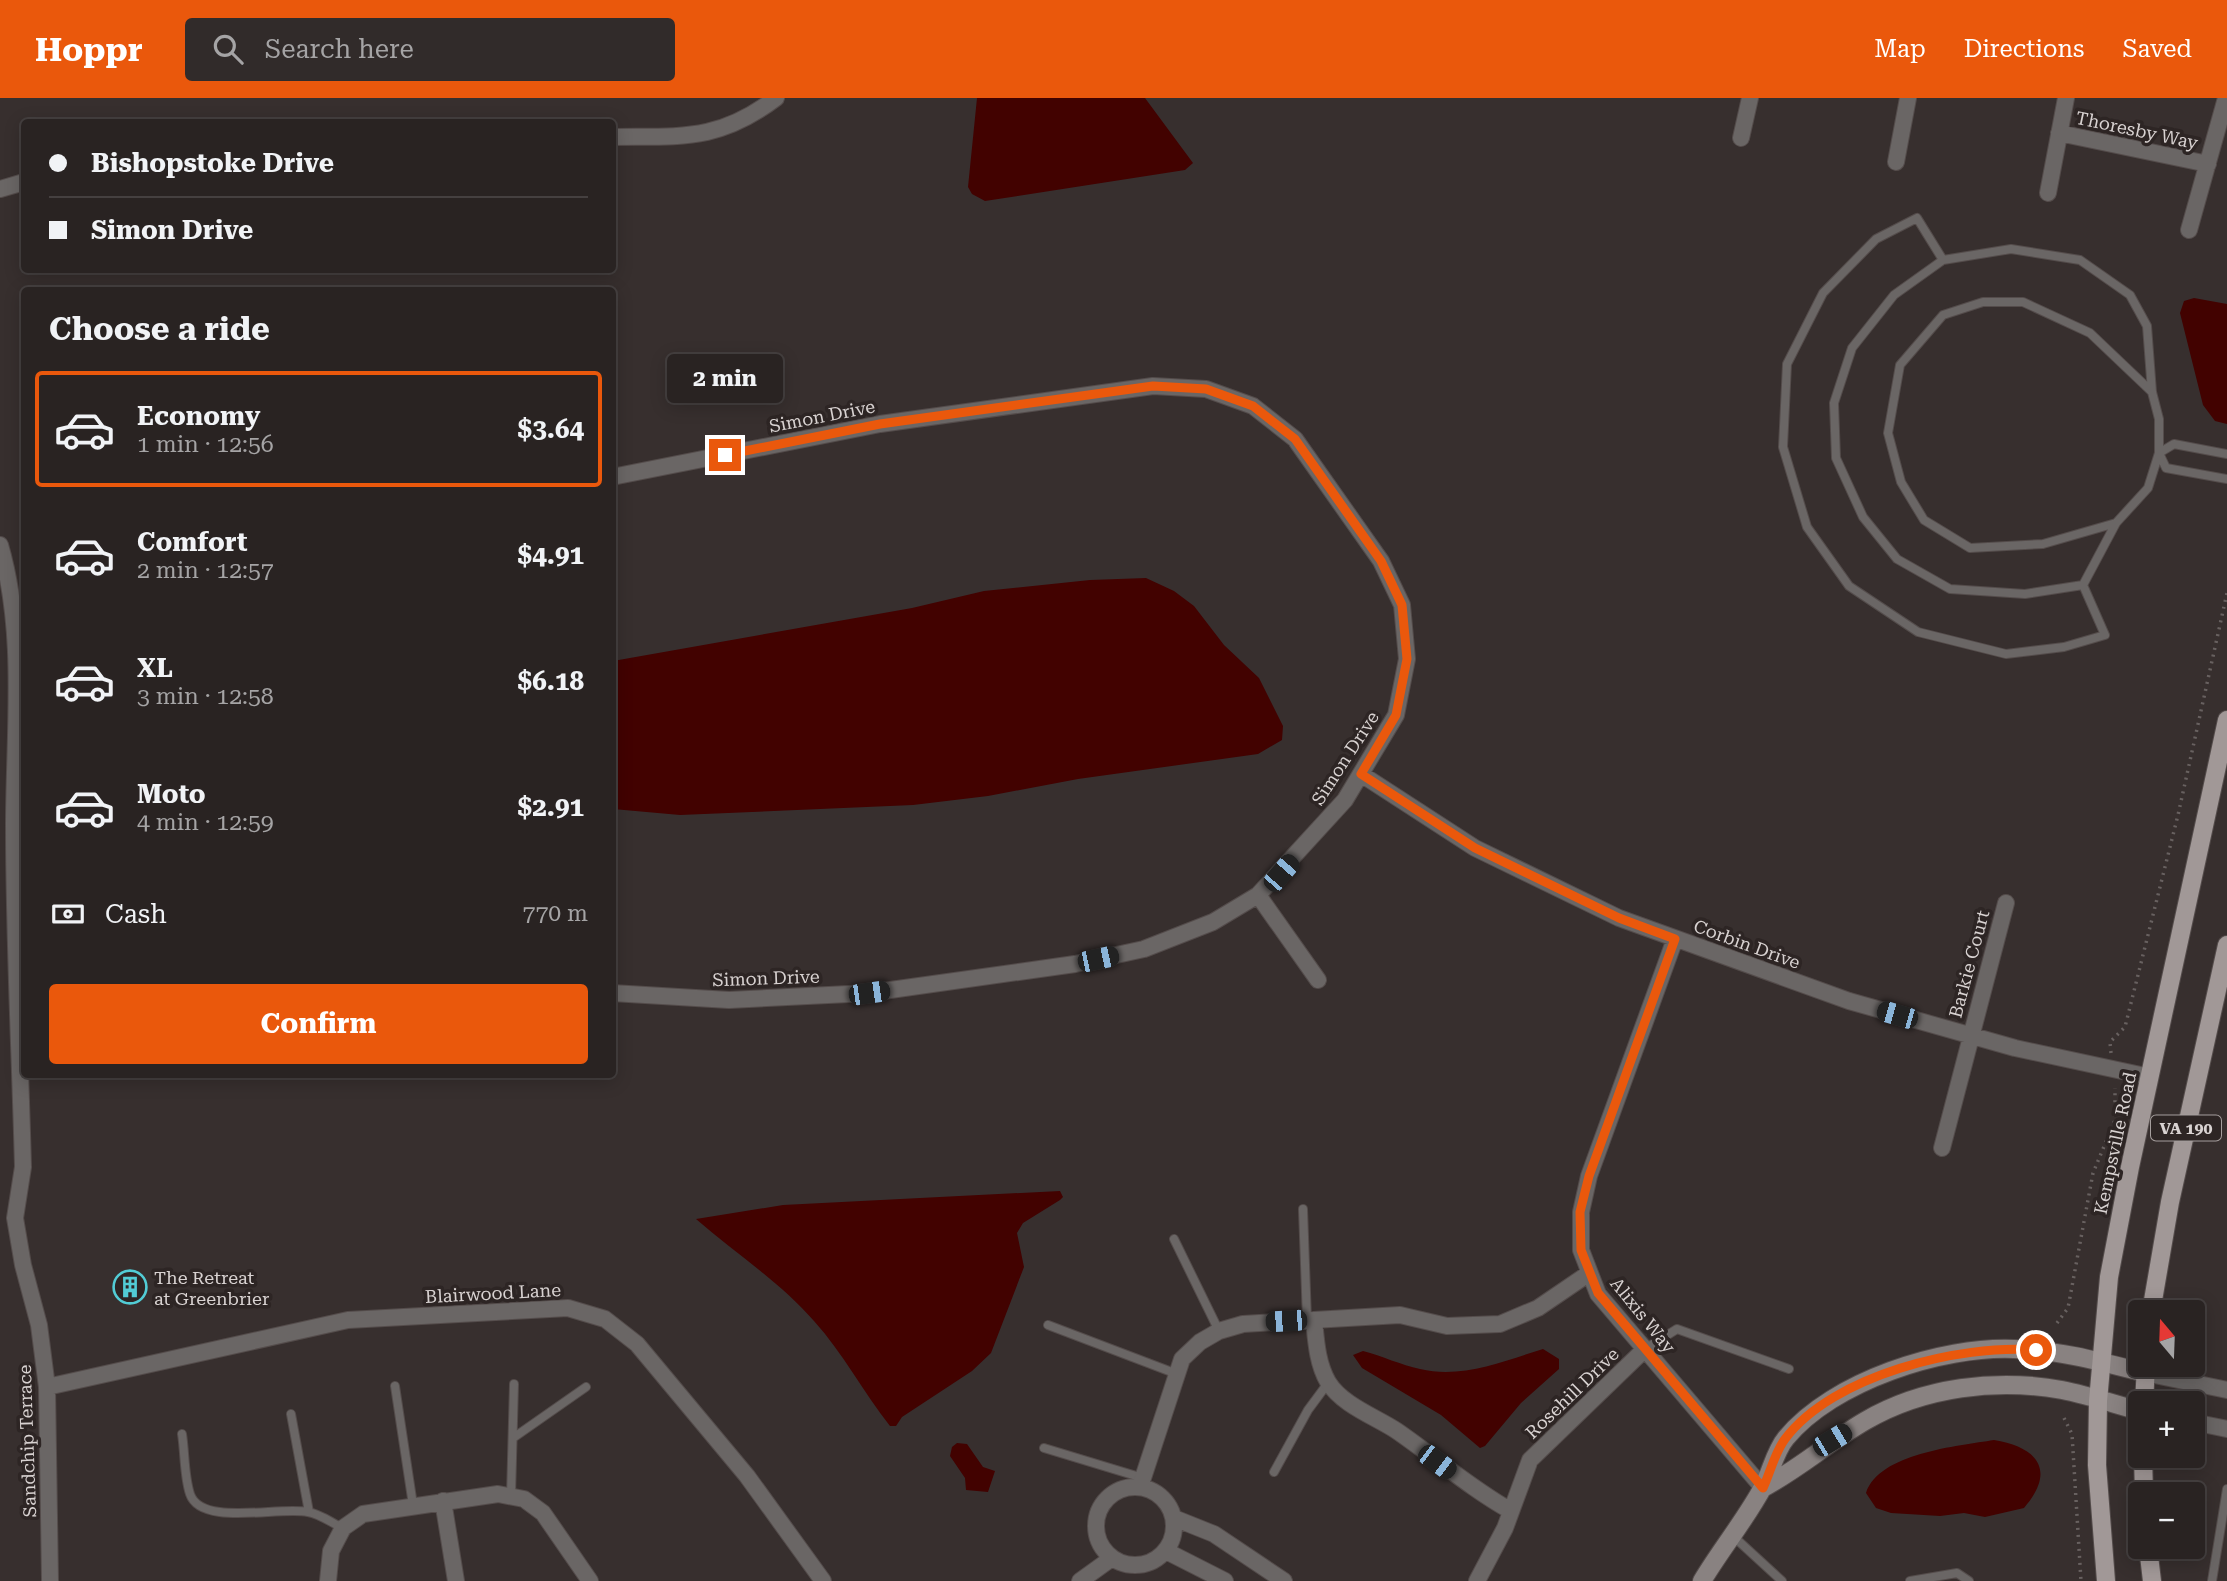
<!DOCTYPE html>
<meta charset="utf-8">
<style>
body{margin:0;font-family:"Roboto Serif",serif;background:#312b2a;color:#f1f3f6;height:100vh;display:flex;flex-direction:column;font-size:26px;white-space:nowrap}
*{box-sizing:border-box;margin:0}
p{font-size:23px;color:#a5a4a5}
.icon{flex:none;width:38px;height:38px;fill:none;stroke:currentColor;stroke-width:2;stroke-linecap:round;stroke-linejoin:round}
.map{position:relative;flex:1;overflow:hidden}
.panel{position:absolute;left:21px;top:189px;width:595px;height:791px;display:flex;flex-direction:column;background:#292322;border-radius:7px;box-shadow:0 4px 18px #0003,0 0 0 2px #454040}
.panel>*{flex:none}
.banner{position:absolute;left:21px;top:21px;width:595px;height:154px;border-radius:7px;box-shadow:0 4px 18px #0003,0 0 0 2px #454040;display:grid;align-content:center;height:154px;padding:0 28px;background:#292322}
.needle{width:46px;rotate:341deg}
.tools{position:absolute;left:2128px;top:1202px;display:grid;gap:14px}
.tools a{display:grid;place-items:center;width:77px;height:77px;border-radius:7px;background:#292322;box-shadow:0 4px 18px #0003,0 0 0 2px #454040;font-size:35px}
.end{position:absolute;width:32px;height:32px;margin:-16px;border:9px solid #ea580c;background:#fff;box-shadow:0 0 0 4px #fff}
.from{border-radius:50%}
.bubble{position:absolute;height:49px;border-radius:7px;background:#292322;box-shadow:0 4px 18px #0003,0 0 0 2px #454040;font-size:23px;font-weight:700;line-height:49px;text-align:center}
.car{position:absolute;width:21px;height:42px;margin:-21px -10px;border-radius:9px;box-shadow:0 0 5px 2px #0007;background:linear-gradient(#222 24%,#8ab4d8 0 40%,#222 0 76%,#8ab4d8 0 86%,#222 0)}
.banner b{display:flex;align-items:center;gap:24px;height:66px;font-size:26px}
.banner b+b{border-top:2px solid #454040}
.banner i{width:18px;height:18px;background:#f1f3f6}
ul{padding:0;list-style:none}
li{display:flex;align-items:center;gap:21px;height:116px;margin:0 14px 10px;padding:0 14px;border:4px solid transparent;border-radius:7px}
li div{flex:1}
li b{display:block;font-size:26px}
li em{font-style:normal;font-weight:700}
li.active{border-color:#ea580c}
li>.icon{width:63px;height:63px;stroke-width:1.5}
h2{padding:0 28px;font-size:32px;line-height:84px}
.pay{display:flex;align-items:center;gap:18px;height:77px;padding:0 28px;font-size:26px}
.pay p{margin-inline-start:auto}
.action{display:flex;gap:14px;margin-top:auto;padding:14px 28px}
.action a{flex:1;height:80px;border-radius:7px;background:#ea580c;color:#fff;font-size:28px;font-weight:700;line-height:80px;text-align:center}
header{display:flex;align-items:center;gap:42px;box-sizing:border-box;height:98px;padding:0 35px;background:#ea580c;color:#fff}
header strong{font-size:33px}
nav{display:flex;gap:38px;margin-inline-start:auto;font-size:24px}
.search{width:490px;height:63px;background:#312b2a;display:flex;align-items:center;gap:18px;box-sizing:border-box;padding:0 24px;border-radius:7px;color:#a5a4a5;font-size:26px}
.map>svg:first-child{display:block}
.water{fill:#420200}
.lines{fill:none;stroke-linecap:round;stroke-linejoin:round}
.lane-casing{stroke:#544c4b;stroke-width:10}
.street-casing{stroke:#544c4b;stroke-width:18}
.secondary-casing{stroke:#544c4b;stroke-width:20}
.primary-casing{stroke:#544c4b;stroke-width:20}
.path{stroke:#686160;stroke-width:3.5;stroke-dasharray:2 5;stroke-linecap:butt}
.lane{stroke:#6a6665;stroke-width:8}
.street{stroke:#6a6665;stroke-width:16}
.secondary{stroke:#898281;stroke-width:18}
.primary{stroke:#a19897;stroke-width:18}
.route{stroke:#ea580c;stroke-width:9}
.labels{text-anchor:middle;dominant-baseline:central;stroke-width:7;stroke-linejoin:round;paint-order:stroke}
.shield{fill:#2d2524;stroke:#a59e9d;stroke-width:2}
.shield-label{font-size:16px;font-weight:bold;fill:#d8d2d1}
.street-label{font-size:18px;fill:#d8d2d1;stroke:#2d2524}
.poi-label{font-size:18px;fill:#d8d2d1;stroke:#2d2524;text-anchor:start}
</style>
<header>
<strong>Hoppr</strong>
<div class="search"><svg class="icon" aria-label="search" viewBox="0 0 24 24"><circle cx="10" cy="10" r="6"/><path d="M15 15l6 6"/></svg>Search here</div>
<nav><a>Map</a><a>Directions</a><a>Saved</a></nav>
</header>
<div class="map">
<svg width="2227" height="1483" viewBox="0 0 2227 1483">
<rect width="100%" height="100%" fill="#372f2e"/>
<path class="water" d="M977,0H1145L1193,65L1185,72L985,103L972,96L968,89Z
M2194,200L2227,206V326L2215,323L2203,307L2180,215L2184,203Z
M1146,480L1174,493L1194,508L1224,547L1259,580L1283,628L1282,642L1258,656L1078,681L988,698L913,707L680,717L613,711V563L912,510L984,493L1090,482Z
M1060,1093L1063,1099L1060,1102L1023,1125L1017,1135L1024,1169L991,1255L972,1273L902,1319L896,1328H890C863,1294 843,1255 814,1223C780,1184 735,1155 696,1121L783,1107Z
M1543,1251L1559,1261V1271L1521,1305L1485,1348L1480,1350L1441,1317L1362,1270L1353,1257L1363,1253C1382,1258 1401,1267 1420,1271C1462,1281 1504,1263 1543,1251Z
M1994,1342C2037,1349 2057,1372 2024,1410L1985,1419L1964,1415L1940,1418L1891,1415L1876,1410L1866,1395C1879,1355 1958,1348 1994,1342Z
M957,1345L967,1346L983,1369L995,1373L988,1394L966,1392L965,1380L950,1358L952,1349Z"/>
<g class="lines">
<defs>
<path id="lane" d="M2011,151L2080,162L2130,197L2147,228L2152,294L2159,321V355L2148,390L2116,425L2083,487L2025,496L1950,491L1897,461L1863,419L1836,360L1834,305L1852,250L1894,197L1943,162Z
M1943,162L1917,120L1876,141L1823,195L1787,266L1783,349L1807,429L1849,488L1918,534L2006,556L2064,549L2105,537L2083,487
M2227,356L2174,346L2159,355L2166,370L2227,381
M2116,425L2043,446L1970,450L1924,422L1901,384L1888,335L1900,267L1943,217L1983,204H2023L2090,235L2152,294
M1303,1111L1307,1222
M1174,1141L1219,1233
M1048,1227L1177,1276
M1645,1251L1677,1231L1789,1271
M395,1288L413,1407
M291,1316L309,1414
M182,1336C185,1355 184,1378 190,1396C201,1429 279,1408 308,1414C320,1416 332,1425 343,1430
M513,1340L586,1289
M1044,1350L1143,1380
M1274,1374L1308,1312L1328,1285
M511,1398L514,1286
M1733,1438L1782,1483
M1910,1483L1957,1475L1969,1483
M2212,1483L2227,1391"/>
<path id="street" d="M2059,35L2208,66
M612,39C681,38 718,44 776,0
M1741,40L1750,0
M1896,64L1908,0
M0,91L24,84
M2048,95L2066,0
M2189,132L2226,0
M612,379L880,326L1153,288L1206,291L1253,308L1295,341L1381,463L1402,507L1407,561L1396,617L1345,702L1258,797L1213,824L1144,851L1075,866L869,895L729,902L612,895
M0,447C26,536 14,635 14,728C14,841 20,955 23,1069L15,1120L23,1167L39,1227L47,1289L50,1483
M1361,676L1475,750L1619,820L1849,903L2015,950L2150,979
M1258,797L1318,882
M1675,841L1589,1078L1581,1114V1152L1598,1196L1763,1390
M1942,1050L2006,805
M1314,1222C1316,1242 1317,1265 1328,1284C1342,1307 1376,1319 1397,1333C1436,1360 1470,1390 1511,1413
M2145,1275L2227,1292
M47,1289L348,1222L568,1210L605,1221L637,1246L747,1378L823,1483
M2193,1324L2227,1331
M1140,1389L1182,1261L1200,1244L1219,1233L1243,1226L1400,1217L1447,1228L1500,1226L1538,1210L1588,1176
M1096 1428a39 39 0 1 1 78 0a39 39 0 1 1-78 0Z
M443,1403L456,1483
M1174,1420L1214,1436L1284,1483
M1166,1453L1225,1483
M328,1483L331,1453L343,1430L363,1416L498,1396L524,1401L543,1415L590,1483
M1080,1483L1112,1460
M1477,1483L1505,1430L1530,1362L1645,1251"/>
<path id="secondary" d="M1763,1390C1800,1370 1829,1344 1865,1323C1923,1289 1997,1280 2062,1292C2088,1297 2114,1306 2140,1313
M1702,1483C1721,1451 1746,1421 1763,1389C1771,1374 1775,1353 1786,1340C1833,1283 1942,1248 2014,1251C2059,1252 2102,1264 2145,1275"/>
<path id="primary" d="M2151,1214L2170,1104L2227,847
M2144,1306L2146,1267
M2143,1358L2144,1396
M2148,1449L2152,1483
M2106,1483L2097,1367L2098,1303L2109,1179L2130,1069L2227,622"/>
</defs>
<use href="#lane" class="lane-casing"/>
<use href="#street" class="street-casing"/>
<use href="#secondary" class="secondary-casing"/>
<use href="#primary" class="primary-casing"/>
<path class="path" d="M2111,955L2110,944L2125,929L2178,717L2227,495
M2057,1225L2068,1210L2093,1075L2115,1022V990
M2064,1320L2072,1336L2081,1483"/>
<use href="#lane" class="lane"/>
<use href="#street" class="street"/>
<use href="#secondary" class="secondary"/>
<use href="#primary" class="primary"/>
</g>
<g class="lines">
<path class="route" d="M725,357L880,326L1153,288L1206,291L1253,308L1295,341L1381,463L1402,507L1407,561L1396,617L1361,676L1475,750L1619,820L1675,841L1589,1078L1580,1114L1581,1152L1598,1195L1763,1390C1770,1375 1775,1354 1785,1341C1833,1277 1960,1246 2036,1252"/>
</g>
<defs>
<symbol id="building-ring" viewBox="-11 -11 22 22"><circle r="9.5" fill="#2d2524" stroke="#52ccd5" stroke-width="1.5"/><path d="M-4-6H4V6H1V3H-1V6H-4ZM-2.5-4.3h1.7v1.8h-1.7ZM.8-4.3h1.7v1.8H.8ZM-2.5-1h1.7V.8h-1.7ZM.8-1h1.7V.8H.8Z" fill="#52ccd5"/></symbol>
</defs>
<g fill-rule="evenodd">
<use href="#building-ring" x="111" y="1170" width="38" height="38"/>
</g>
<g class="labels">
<rect class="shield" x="2151" y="1017.5" width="70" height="25" rx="5"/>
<g class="shield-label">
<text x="2186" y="1030">VA 190</text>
</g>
<g class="street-label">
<text transform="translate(2137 32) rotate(12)">Thoresby Way</text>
<text transform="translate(822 318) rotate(-11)">Simon Drive</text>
<text transform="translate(1345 660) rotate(-57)">Simon Drive</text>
<text transform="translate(1747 846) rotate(20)">Corbin Drive</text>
<text transform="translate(1969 866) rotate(-75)">Barkie Court</text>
<text transform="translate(766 880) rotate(-2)">Simon Drive</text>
<text transform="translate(2115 1045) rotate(-78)">Kempsville Road</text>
<text transform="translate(493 1195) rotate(-3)">Blairwood Lane</text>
<text transform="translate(1643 1217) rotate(51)">Alixis Way</text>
<text transform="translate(1572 1295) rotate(-44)">Rosehill Drive</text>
<text transform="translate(27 1343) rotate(-92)">Sandchip Terrace</text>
</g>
<g class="poi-label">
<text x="154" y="1179">The Retreat<tspan x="154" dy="21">at Greenbrier</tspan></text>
</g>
</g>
</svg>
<div class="tools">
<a><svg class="needle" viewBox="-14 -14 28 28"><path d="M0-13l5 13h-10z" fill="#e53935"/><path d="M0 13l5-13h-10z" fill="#a5a4a5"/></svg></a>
<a>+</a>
<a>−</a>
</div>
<i class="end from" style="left:2036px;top:1252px"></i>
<i class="end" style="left:725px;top:357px"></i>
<div class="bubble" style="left:667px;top:256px;width:116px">2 min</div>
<i class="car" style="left:1281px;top:775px;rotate:41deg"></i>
<i class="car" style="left:1098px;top:861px;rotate:78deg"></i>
<i class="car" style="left:869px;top:895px;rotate:82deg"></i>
<i class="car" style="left:1897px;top:917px;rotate:286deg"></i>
<i class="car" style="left:1286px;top:1223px;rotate:267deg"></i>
<i class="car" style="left:1832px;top:1342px;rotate:59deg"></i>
<i class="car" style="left:1437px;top:1364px;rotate:127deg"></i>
<div class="banner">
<b><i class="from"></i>Bishopstoke Drive</b>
<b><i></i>Simon Drive</b>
</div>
<section class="panel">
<h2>Choose a ride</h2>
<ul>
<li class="active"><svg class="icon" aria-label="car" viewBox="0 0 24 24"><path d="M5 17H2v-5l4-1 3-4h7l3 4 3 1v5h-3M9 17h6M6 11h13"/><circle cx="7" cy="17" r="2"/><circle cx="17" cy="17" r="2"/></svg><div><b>Economy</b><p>1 min · 12:56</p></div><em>$3.64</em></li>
<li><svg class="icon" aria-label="car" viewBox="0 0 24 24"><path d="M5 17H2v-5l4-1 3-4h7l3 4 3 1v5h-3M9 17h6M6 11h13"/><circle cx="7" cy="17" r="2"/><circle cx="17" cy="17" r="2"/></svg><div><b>Comfort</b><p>2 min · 12:57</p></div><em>$4.91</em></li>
<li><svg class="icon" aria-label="car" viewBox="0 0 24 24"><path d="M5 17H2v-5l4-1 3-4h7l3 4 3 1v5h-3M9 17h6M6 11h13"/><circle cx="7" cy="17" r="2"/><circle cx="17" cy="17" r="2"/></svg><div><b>XL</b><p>3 min · 12:58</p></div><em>$6.18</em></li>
<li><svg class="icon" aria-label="car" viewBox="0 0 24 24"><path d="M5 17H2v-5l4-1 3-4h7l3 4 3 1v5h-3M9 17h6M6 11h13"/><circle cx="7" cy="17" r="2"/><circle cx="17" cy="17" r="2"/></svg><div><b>Moto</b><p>4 min · 12:59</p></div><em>$2.91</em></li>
</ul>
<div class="pay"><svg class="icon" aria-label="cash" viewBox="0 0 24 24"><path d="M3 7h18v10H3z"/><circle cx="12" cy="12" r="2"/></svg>Cash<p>770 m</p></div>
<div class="action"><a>Confirm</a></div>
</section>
</div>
